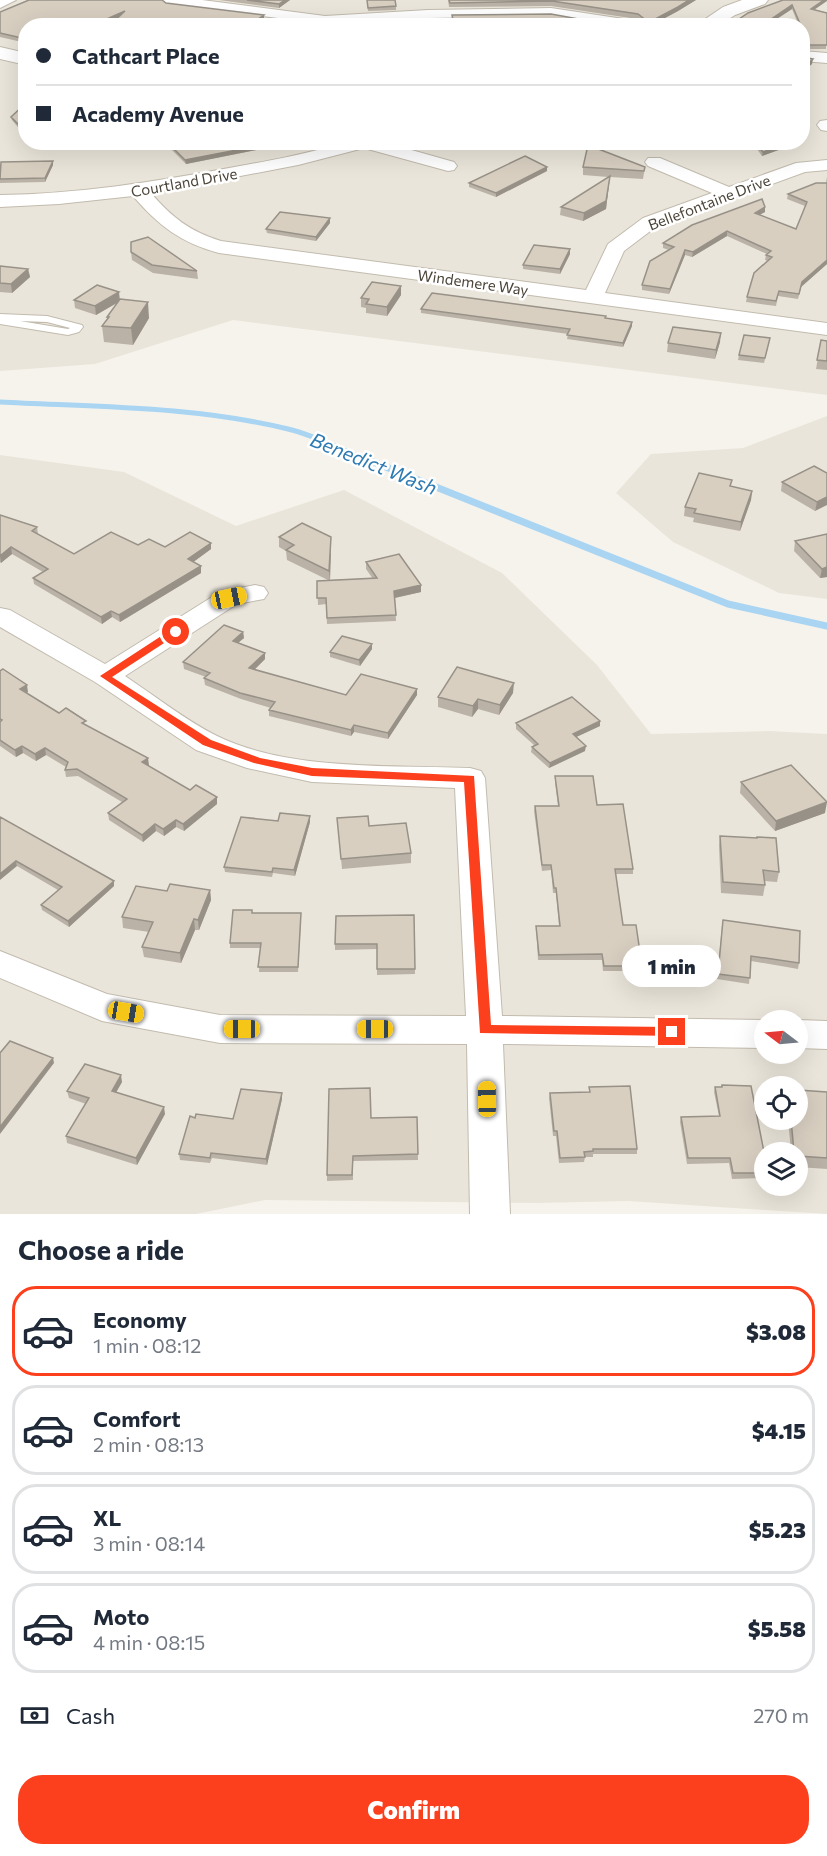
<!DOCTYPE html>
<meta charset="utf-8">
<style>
body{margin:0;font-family:Commissioner,sans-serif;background:#f6f6f7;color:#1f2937;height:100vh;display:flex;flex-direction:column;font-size:22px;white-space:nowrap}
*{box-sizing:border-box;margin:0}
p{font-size:20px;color:#747a83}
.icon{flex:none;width:33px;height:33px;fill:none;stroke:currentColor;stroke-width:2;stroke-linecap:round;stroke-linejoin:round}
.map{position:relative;height:1214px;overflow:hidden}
.sheet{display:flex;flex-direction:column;background:#fff;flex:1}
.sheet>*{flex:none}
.hud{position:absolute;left:18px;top:18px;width:792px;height:132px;border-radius:24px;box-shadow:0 6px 24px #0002;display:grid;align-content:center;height:132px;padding:0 18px;background:#fff}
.needle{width:39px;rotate:286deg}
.controls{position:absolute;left:754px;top:1010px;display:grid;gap:12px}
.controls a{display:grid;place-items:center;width:54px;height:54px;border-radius:50%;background:#fff;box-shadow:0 6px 24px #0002;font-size:30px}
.end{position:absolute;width:27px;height:27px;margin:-14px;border:8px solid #fc3f1d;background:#fff;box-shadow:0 0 0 3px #fff}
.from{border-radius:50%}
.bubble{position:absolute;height:42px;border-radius:21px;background:#fff;box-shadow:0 6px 24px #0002;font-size:20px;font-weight:800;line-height:42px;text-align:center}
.car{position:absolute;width:18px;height:36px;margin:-18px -9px;border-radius:8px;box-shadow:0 0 4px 2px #0007;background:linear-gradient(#f5c518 24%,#345 0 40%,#f5c518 0 76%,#345 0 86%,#f5c518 0)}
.hud b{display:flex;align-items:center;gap:21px;height:57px;font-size:22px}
.hud b+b{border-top:2px solid #e0e1e3}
.hud i{width:15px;height:15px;background:#1f2937}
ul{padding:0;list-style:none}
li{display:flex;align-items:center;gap:18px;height:90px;margin:0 12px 9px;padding:0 6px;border:3px solid #e0e1e3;border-radius:24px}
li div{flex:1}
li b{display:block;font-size:22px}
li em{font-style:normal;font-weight:800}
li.on{border-color:#fc3f1d}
li>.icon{width:54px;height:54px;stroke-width:1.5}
h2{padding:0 18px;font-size:27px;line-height:72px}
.pay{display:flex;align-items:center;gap:15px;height:66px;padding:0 18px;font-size:22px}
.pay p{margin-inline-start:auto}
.primary-button{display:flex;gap:12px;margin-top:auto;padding:12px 18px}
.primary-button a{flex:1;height:69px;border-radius:24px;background:#fc3f1d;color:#fff;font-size:24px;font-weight:800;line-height:69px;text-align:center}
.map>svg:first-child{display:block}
.residential{fill:#eae5da;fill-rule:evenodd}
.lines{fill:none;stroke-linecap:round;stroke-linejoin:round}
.stream-far1{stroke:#a9d4f2;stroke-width:5}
.stream{stroke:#a9d4f2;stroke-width:7}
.service-casing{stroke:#c2bbae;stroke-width:2}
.minor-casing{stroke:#c2bbae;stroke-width:2}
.tertiary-casing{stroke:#c2bbae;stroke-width:2}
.service{fill:#fff;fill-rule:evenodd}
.minor{fill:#fff;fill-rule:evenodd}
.tertiary{fill:#fff;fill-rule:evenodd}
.wall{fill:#bab2a6}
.shaded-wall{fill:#979187}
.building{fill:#d8cfc1;stroke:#979187;stroke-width:1.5}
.route{fill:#fc3f1d}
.labels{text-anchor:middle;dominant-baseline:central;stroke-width:5;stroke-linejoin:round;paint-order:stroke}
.far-street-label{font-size:15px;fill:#4b4439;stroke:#fff}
.water-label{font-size:20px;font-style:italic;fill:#2e7ab2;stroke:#fff}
</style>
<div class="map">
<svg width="827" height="1214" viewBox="0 0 827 1214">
<rect width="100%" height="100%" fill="#f6f3ec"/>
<path class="residential" d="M0,0H827V395L233,320L95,364L0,371ZM26,26H802V142H26Z
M827,416V599L779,593L673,542L616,493L651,454L743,448Z
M0,455L124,472L236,526L344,490L502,573L597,665L651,734L769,731L827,734V1214L628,1201L537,1203L265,1200L196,1214H0ZM765,1020H798V1053H765ZM765,1086H798V1119H765ZM765,1152H798V1185H765Z"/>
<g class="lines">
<path class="stream-far1" d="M0,402C95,407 194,406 288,429C314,435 340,449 365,459"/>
<path class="stream" d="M361,457L728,604L827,626"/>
<defs>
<path id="service" d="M0,314L47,316L82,325L83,327L79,332L68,335L0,324ZM20,321L47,322L70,328L68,329Z"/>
<path id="minor" d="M0,0H16L0,8Z
M160,0H202L325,16L428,10L551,8L637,21L644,26H606L551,16L428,18L325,24L167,4Z
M802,51L827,53V63L802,61Z
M827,120V131L821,130L817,125L820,121Z
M346,142H383L454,162L457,166L454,170L448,171L364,148L298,165L151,193C171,217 191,232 221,241L586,290L608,244L643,218L712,193L648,166L645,162L648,158H660L729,187L796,163L827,160V170L805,172L657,226L624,251L605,293L827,323V335L219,253C181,243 158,225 133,196L59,204L0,207V195C77,194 153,182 229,168C268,161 307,154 346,142Z
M255,585L264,587L268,593L264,599L237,604L125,676C155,696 185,720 217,736C288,771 392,765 470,768L481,771L485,778L502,1016L765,1020V1048L503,1044L510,1214H470L467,1044L220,1043L102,1021L0,978V951L107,994L220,1015L466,1016L455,788L312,782L247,768L196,750L95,682L0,627V608L10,610L105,664L220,592Z
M797,1020H798L827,1021V1049L798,1048Z"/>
<path id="tertiary" d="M742,0H768L765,4L735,15L718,26H695L723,7Z
M0,47L26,53V65L0,59Z"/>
</defs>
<use href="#service" class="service-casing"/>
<use href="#minor" class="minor-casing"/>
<use href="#tertiary" class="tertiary-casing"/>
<use href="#service" class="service"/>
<use href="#minor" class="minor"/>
<use href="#tertiary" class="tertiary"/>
</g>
<path class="wall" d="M219,0H290L279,8Z
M367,0L396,6V10L368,11Z
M448,0H696L678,11L650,26H435V20H452V15L606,24H644L637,19L551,6L449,7Z
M783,0L827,13L826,49H805L806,44L802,35V26H799L792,9L766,26H729Z
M166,3L264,19L117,18L100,26H26V43L0,37V12Z
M26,103L22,132L12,120L11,117Z
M752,142H783L785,144L784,148L762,156Z
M170,145L261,149L186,164L171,149Z
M53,161V165L45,182L0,183V165Z
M583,167H645L643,179L610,177L606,209L583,221L560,215L561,207L608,177L583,175Z
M547,171L496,197L469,187V183Z
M827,177V264L801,287L798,299L778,296L776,306L746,302L747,297L768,261L765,260L766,255L767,254L727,236L692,257L685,255L669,294L642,290V285L669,250L663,248V243L765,207V212L759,215L796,229L805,206L787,199L788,194L827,183L826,182Z
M330,223L316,241L267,233L266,229Z
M131,252L197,271L198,279L153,273L132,260Z
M570,254L560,274L523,269V265Z
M0,266L28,269L30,277L12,293L0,292Z
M401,295L387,316L366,313V308L361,307V298Z
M74,300H120L149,318L133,345L104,342L102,326L107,319V317L119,302L96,315L75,308Z
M421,309L606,316V318L632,322V326L623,347L567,339L568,334L421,313Z
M770,338L764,363L738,360L739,355Z
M821,340L827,341V370L816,369Z
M720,342L715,359L667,352L668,343Z
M827,473L815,511L781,491L782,482Z
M731,487L752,491L751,500L740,531L693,522L694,518L684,516L685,507Z
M0,515L37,527L38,534L74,554L138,545L165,547L211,543V549L193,562L201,566V573L120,622L112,617L102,624L34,584L33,578L43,572L12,554L0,563Z
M827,534V577L820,578L794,551L795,541Z
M279,537H331L330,580L373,579L366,569V562L421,592L395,598L396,621L327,624L326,604L318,605L317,581L328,580L287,560L286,551L279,547Z
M243,632L244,638L238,643L265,653V659L254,670L346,695L417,689V695L388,739L354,732L351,736L269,716V710L271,708L241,699L205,685L204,678L206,677L184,669L183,662Z
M372,649L360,666L330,657V652Z
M0,671L28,692L26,693L59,713L87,726L149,765L148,766L190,790L217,797V804L184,831L176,827L164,836L156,831L143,842L109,820L108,813L122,802L78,776L66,777L65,770L66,767L46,755L36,761L23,753L16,757L0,746Z
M513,693L499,715L478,709L472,717L438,707V697Z
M516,723L600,726L576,737L585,751L549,768L531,752L532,747L534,745L516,729Z
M555,776L597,805L633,869V874H616L623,925L642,966V971H603L602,960H538L536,926H559L556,893H553L551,870L542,871L534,811L535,806H558L555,782Z
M741,782L825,813L775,831L740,793Z
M0,817L114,881V886L69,927L42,910L41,905L58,890L17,866Z
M337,818L369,826L411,853V863L342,869Z
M278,821L310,822L295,876L273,873L272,877L225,872L224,867Z
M720,836L779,872L777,882L764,881L765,885L763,896L721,893L719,846Z
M210,890L211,900L199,930H195L181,963L144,957L142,947L149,932L123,928L122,917L167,891Z
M252,913L301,919L298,972H259L260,948H230V943Z
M414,915L415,974L377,975V949L335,950V944Z
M722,925L799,963L798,969L751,961L749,984L717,979Z
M122,1082L116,1092L165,1114L137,1165L67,1143L66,1136L86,1104L69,1098L67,1091Z
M722,1085L765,1157V1178L732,1179L729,1163L687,1164L680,1122L681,1117L719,1116L714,1092L715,1087H721Z
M589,1087L637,1149V1154H593V1157H585L584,1162L559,1163L556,1136H553L549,1098L550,1093L589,1092Z
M827,1092V1169L798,1167V1152H791L788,1119H798Z
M282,1099L267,1165L212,1158L210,1163L180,1160L179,1154L195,1118L233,1119Z
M417,1117L418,1160L353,1161V1180L327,1181V1175L371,1118Z"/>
<path class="shaded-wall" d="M285,0H290L279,8V4Z
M689,0H696L678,11L650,26H642Z
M824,0H827V1L811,12V9Z
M792,5V9L766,26H761Z
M125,11V15L100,26H91Z
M264,15V19L255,25L254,22Z
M813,59L812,64L802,73V69Z
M22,128H26V132H22Z
M278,142H304L261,149L186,164L185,160Z
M785,144L784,148L762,156L763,152Z
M53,161V165L45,182V178Z
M547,167V171L496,197V193Z
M610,176L606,209L583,221L584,213Z
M765,207V212L754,218L755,213Z
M330,218V223L316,241V237Z
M727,231V236L692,257L693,252Z
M570,249V254L560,274V269Z
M685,250V255L669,294L670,289Z
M827,260V264L801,287L798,299L802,282Z
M28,269L30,277L12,293L11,284Z
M401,286V295L387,316V307Z
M119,292L120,301L96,315L95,306Z
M148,302L149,318L133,345L131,328Z
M632,322V326L623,347V343Z
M721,333L720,342L715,359L716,350Z
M752,491L751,500L740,531L741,522Z
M827,497V505L815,511L817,502Z
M331,537V546L330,581L329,571Z
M211,543V549L188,566V559Z
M11,547L12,554L1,563L0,556Z
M201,566V573L120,622L119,615Z
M827,567V577L820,578L822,569Z
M421,585V592L394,598V591Z
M111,611L112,617L102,624L101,617Z
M243,632L244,638L233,647V641Z
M372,644V649L360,666L359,660Z
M265,653V659L249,675V668Z
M514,683L513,693L499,715L500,705Z
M27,685L28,692L21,696L20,689Z
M417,689V695L388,739V733Z
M478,699V709L472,717L473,706Z
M600,721V726L572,739L573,734Z
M354,725V732L351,736V730Z
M22,746L23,753L16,757L15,750Z
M586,746L585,751L549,768L550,763Z
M45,748L46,755L36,761L35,754Z
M148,758L149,765L143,769L142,762Z
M217,797V804L184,831L183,824Z
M827,802L825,813L775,831L776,821Z
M310,816V822L295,876L294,870Z
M176,820V827L164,836L163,829Z
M155,824L156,831L143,842L142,835Z
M16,861L17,866L0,880V874Z
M114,881V886L69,927L68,921Z
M210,890L211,900L199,930L198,920Z
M194,919L195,930L181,963L180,953Z
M53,1058L54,1063L0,1134V1127Z
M121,1075L122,1082L113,1098L112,1091Z
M282,1093V1099L267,1165L266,1159Z
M164,1107L165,1114L137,1165L136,1158Z"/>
<path class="building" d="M29,0H162L166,3L264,15L254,22H271V26H109L125,11L91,26H26V39L0,33V12Z
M247,0H285L279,4Z
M367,0H395L396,6L368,8Z
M449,0H689L678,7L642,26H442L435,20H453L452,15L551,14L606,24H644L647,21L638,14L552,1L450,3Z
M783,0H824L811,9L827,13V45H805L808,43L802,30V26H801L792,5L761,26H729L748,13Z
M398,19L399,26H370L369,20Z
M802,57L813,59L802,69Z
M26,103V128H22L11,117Z
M182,142H278L185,160L170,145Z
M755,142H783L785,144L763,152Z
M588,145L645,167L644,171L583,167Z
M525,156L547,167L496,193L469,183Z
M53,161L45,178L0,179L1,162Z
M610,176L606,201L584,213L561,207Z
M816,183H827V260L802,282L799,294L779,291L776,301L747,297L754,273L772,257L766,255L771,251L727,231L693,252L685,250L670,289L642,285L650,261L674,247L663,243L692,225L762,199L765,207L755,213L796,229L807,202L788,194Z
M280,212L330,218L316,237L266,229Z
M148,237L197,271L152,265L131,252V242Z
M534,245L570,249L560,269L523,265Z
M0,266L28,269L11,284L0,283Z
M372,282L401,286L387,307L366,304L369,299L361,298Z
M97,285L119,292L95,306L74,300Z
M432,293L606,316L605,318L632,322L623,343L567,335L570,329L421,309Z
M120,299L148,302L131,328L102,326L109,317H107Z
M673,327L721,333L716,350L668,343Z
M744,335L770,338L765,358L739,355Z
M821,340L827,341V361L817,360Z
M814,466L827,473V497L817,502L782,482Z
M699,473L732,480L730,486L752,491L741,522L694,513L696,509L685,507Z
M0,515L37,527L32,531L74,554L111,532L138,545L149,539L165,547L190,532L211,543L188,559L201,566L119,615L111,611L101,617L33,578L48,569L11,547L0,556Z
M302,523L331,537L329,571L286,550L294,545L279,537Z
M827,534V567L822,569L795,541Z
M399,554L421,585L394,591L396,615L327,618L326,598H317V581L377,578L366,562Z
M224,625L243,632L233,641L265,653L249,668L346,695L361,674L417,689L388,733L354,725L351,730L269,710L275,702L240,693L204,678L210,673L183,662Z
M342,636L372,644L359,660L330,652Z
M457,667L514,683L500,705L478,699L473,706L438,697Z
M3,669L27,685L20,689L59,713L66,708L86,721L82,723L148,758L142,762L190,790L196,785L217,797L183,824L176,820L163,829L155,824L142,835L108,813L127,799L77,769L65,770L68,762L45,748L35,754L22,746L15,750L0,740V722L2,720L0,719V671Z
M572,697L600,721L573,734L586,746L550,763L532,747L538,744L516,723Z
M791,765L827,802L776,821L741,782Z
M555,776H593L597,805L623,804L633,869H615L623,925H636L642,966H604L602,954L539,955L536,926H560L556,888H554L551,865H542L535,806H559Z
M280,813L310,816L294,870L273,868L272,872L224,867L241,817L278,821Z
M368,816L369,826L406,823L411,853L341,859L337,818Z
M0,817L114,881L68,921L41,905L62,887L16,861L0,874Z
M720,836L757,838V837L776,838L779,872L763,870L765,885L723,882Z
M170,884L210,890L198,920L194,919L180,953L142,947L153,922L122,917L136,886L167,891Z
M233,910H252V913H301L298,967H258L261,943H230Z
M414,915L415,969H377V944H335L336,916Z
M723,920L800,931L799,963L751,956L750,978L718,974Z
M10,1041L53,1058L0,1127V1053Z
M85,1064L121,1075L112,1091L164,1107L136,1158L66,1136L89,1098L67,1091Z
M722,1085L751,1086L765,1157V1173H733L730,1158H688L681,1117L720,1116L715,1087H722Z
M630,1086L637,1149H593V1151L584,1152L585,1157L560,1158L557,1131H554L550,1093L590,1092L589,1087Z
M370,1088L371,1118L417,1117L418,1154L353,1156L352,1175H327L329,1089Z
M241,1089L282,1093L266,1159L211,1153L210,1158L179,1154L190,1116L195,1118L196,1114L233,1119Z
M798,1090L827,1092V1158L798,1156V1152H794L791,1119H798Z"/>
<path class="route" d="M172,629L181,632L112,677L211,740L260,758L312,768L474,776L491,1025L672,1027L676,1029L678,1032L676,1036L480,1033L464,782L312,776L254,763L203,745L100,676Z"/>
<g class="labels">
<g class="far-street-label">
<text transform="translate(184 182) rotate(-10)">Courtland Drive</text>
<text transform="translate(709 202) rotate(-21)">Bellefontaine Drive</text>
<text transform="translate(473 282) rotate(8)">Windemere Way</text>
</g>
<g class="water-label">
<text transform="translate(374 463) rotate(22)">Benedict Wash</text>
</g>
</g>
</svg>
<div class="controls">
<a><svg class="needle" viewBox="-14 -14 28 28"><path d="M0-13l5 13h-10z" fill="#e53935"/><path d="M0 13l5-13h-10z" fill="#747a83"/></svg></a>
<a><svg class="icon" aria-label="locate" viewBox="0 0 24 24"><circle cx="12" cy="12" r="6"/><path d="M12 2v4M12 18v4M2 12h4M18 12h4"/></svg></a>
<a><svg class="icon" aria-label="layers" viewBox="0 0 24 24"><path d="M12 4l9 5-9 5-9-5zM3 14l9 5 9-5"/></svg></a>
</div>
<i class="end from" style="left:176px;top:632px"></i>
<i class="end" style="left:672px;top:1032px"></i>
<div class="bubble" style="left:622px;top:945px;width:99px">1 min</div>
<i class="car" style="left:229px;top:598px;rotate:78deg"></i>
<i class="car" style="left:126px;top:1012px;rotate:100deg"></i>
<i class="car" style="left:242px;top:1029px;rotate:270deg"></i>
<i class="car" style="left:375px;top:1029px;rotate:270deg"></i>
<i class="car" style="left:487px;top:1099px;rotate:359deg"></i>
<div class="hud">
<b><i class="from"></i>Cathcart Place</b>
<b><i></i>Academy Avenue</b>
</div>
</div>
<section class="sheet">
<h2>Choose a ride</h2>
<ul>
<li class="on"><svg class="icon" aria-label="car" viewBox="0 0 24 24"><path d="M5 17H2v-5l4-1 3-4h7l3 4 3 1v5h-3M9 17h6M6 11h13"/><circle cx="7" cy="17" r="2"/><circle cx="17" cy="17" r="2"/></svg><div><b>Economy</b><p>1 min · 08:12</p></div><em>$3.08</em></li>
<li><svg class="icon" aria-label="car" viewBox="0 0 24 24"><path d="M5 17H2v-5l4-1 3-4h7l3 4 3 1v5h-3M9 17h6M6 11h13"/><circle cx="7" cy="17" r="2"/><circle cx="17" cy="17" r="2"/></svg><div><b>Comfort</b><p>2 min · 08:13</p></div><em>$4.15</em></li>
<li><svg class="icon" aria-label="car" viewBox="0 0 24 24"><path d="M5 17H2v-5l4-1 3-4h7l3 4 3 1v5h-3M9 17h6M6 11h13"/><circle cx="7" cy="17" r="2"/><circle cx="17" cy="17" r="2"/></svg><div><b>XL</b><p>3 min · 08:14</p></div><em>$5.23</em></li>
<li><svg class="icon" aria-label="car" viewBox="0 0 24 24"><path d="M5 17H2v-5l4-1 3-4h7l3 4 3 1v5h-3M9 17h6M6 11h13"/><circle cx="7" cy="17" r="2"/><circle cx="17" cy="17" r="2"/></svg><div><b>Moto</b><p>4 min · 08:15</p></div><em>$5.58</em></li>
</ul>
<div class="pay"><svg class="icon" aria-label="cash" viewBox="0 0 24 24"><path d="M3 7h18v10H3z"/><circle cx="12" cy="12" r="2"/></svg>Cash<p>270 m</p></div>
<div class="primary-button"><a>Confirm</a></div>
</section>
